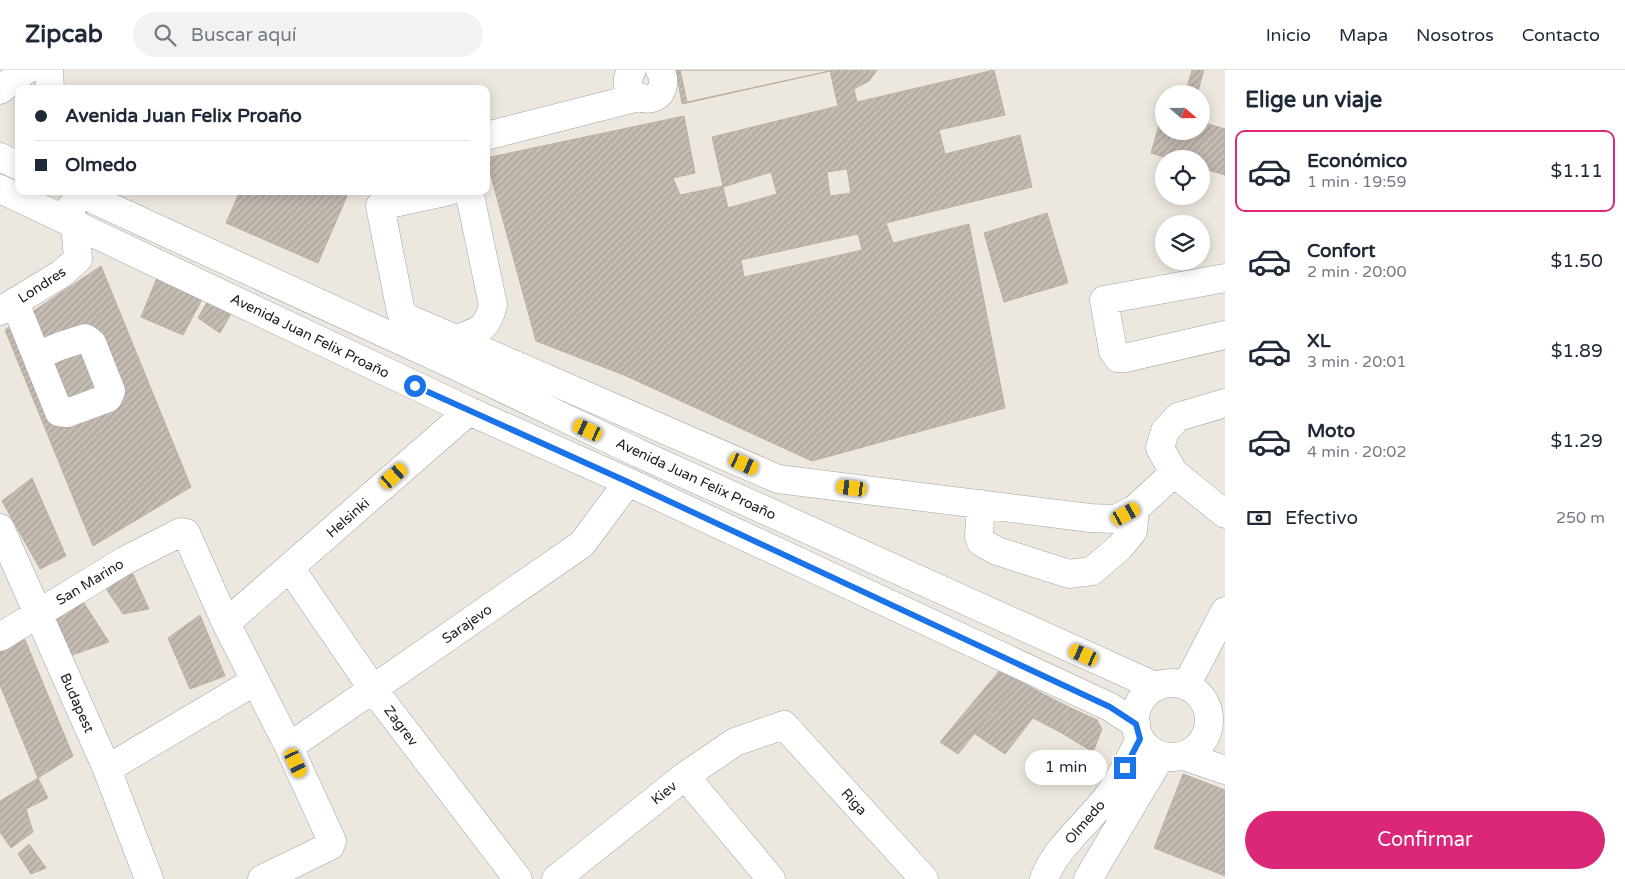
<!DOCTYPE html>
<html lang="es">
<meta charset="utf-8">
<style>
body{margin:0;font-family:"Varela Round",sans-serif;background:#f2f2f3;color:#1f2937;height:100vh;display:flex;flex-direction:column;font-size:19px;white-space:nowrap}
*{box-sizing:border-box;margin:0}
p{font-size:16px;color:#747a83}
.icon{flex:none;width:28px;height:28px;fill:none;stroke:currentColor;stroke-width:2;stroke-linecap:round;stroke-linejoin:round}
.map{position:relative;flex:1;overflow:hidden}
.details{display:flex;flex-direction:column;background:#fff;width:400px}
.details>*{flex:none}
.hud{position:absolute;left:15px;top:15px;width:475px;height:110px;border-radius:10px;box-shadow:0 2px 12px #0003;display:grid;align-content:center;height:110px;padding:0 20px;background:#fff}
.needle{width:32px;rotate:110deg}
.buttons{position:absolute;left:1155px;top:15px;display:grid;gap:10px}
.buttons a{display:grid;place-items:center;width:55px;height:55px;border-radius:50%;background:#fff;box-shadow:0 2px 12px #0003;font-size:25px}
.end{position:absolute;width:22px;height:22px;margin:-11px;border:6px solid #1a73e8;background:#fff;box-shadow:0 0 0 2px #fff}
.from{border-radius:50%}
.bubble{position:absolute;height:35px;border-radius:18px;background:#fff;box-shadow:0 2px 12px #0003;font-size:16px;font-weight:600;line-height:35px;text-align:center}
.car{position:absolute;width:15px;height:30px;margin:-15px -8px;border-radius:6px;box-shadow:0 0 4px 1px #0007;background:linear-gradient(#f5c518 24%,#345 0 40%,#f5c518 0 76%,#345 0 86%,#f5c518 0)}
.hud b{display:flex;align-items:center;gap:18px;height:48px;font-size:19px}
.hud b+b{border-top:1px solid #e0e1e3}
.hud i{width:12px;height:12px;background:#1f2937}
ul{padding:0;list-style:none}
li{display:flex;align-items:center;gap:15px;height:82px;margin:0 10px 8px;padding:0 10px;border:2px solid transparent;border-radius:10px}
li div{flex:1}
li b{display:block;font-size:19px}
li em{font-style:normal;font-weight:600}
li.active{border-color:#db2777}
li>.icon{width:45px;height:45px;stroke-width:1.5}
h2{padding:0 20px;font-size:22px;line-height:60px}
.pay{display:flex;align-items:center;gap:12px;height:55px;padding:0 20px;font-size:19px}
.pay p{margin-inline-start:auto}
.action{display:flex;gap:10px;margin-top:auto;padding:10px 20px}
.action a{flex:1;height:58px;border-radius:30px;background:#db2777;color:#fff;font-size:20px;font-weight:600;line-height:58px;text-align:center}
header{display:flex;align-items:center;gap:30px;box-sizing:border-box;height:70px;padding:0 25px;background:#fff;border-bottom:1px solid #e0e1e3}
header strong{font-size:24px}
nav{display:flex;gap:28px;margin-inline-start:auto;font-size:18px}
.search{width:350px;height:45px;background:#f2f2f3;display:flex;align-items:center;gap:12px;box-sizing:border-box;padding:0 18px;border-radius:28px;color:#747a83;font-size:19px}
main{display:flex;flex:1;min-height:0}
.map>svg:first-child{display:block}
.building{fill:url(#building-hatch);stroke:#beafa2;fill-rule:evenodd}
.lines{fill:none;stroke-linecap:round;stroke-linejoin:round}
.minor-casing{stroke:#a2a2a2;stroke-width:29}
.minor{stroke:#fff;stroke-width:28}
.route{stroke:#1a73e8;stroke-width:6}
.labels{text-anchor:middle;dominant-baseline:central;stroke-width:4;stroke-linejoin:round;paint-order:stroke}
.street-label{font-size:14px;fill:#1b1b1b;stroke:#fff}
</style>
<header>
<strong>Zipcab</strong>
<div class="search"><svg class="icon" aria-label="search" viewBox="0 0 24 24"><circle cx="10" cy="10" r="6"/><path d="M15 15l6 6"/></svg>Buscar aquí</div>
<nav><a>Inicio</a><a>Mapa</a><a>Nosotros</a><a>Contacto</a></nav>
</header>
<main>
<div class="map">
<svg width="1225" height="809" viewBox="0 0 1225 809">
<defs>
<pattern id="building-hatch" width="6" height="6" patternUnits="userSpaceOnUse" patternTransform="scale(1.25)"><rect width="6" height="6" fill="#c4bbb3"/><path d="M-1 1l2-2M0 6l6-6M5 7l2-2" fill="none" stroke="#a8a099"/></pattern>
</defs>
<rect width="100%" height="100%" fill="#ede8df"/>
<path class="building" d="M676,0H834L682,34Z
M680,0H877L869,11L854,19L857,32L994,0L1005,45L939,60L945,84L1020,65L1032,117L886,153L893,173L969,154L1005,338L812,391L624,305L536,271L486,88L684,46L695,103L673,108L680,125L723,116L712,67L838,36L830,1L687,32ZM847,99L851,123L830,126L827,102ZM771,102L777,124L728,138L723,117ZM858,164L862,180L744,207L741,190Z
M1192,0H1204L1197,24H1185Z
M1163,41L1164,61H1201V52L1225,59V105L1201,98V89H1170L1151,83Z
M240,121H337L347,126L318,193L226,153Z
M1047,143L1068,213L1004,232L984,163Z
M101,196L191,417L93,476L5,260Z
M159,203L205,224L183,265L141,247Z
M210,227L233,240L220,263L198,248Z
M32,408L66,486L40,499L2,431Z
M133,504L149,539L123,544L103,514Z
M82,530L109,572L72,585L53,552Z
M200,545L225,606L190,619L168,568Z
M23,565L73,686L38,708L0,615V582Z
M1000,600L1018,610L958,684L940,672Z
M1018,610L1049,627L1005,684L975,664Z
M1049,627L1073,639L1060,662L1033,648Z
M1073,639L1097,650L1102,659L1093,682L1060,662Z
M1183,704L1225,720V806L1154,778Z
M38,708L48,728L26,739L33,762L11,778L0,762V731Z
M29,774L46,798L31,804L18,784Z"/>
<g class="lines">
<defs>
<path id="minor" d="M49,0L50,19
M632,0C614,25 658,42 663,15C664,9 663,5 660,0
M0,20L26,0
M486,66L639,27
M0,87L19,96
M0,119L469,341L628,412L1110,637L1136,654
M75,121L456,296L638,383L1157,617
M449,121L380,136L401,242L405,247L778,409L1090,448L1116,449L1135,439L1174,403
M1225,208L1104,230L1113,281L1118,288H1125L1225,265
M15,233L59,342L67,343L108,328L111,321L92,273L85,268L60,276L37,286
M0,241L61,204L78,189L75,154L69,139
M458,269C480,260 487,259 493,235L469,121
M1225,333L1178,347L1165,361L1160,378L1174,403L1225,444
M981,434L979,466L981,472L997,481L1069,504L1092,501L1120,477L1133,461L1135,439
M0,458L107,699L149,809
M290,498L373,619L518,809
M226,553L469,341
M0,567L124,491L181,462L186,463L226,553L289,677L332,771L330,776L262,809
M1135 650a37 37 0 1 1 74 0a37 37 0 1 1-74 0Z
M1186,616L1225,541
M289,677L582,474L628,412
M1184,686L1225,700
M107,699L255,611
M685,706L771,809
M556,809L685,706L735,672L784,655L924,809
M1044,809C1055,778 1088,753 1108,726C1121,709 1130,688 1140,669
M1088,809L1161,686"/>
</defs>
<use href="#minor" class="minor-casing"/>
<use href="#minor" class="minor"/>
</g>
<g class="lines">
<path class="route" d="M415,316L628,412L1110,637L1136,654L1140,669L1125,698"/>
</g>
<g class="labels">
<g class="street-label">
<text transform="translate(42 215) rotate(-33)">Londres</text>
<text transform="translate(310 266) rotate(26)">Avenida Juan Felix Proaño</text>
<text transform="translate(696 409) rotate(25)">Avenida Juan Felix Proaño</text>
<text transform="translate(348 448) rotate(-41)">Helsinki</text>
<text transform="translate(90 512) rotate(-31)">San Marino</text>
<text transform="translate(467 554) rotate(-35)">Sarajevo</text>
<text transform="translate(77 633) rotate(66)">Budapest</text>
<text transform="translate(401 656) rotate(53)">Zagrev</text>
<text transform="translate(664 723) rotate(-39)">Kiev</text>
<text transform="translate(854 732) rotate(48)">Riga</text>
<text transform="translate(1085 752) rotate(-49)">Olmedo</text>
</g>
</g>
</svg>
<div class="buttons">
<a><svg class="needle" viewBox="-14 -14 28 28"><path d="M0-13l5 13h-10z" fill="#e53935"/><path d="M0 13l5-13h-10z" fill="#747a83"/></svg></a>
<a><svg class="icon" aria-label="locate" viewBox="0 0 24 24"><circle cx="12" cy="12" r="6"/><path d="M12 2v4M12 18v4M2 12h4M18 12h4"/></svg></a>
<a><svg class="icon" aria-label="layers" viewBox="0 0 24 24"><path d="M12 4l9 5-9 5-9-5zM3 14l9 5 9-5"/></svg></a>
</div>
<i class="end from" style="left:415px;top:316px"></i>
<i class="end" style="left:1125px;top:698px"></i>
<div class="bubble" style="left:1025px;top:680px;width:82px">1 min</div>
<i class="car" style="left:588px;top:360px;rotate:295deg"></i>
<i class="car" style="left:744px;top:394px;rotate:114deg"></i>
<i class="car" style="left:394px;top:406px;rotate:49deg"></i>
<i class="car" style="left:852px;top:418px;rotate:277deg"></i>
<i class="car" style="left:1126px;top:444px;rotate:61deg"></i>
<i class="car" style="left:1084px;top:585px;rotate:294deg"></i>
<i class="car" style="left:296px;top:693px;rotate:155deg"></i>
<div class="hud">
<b><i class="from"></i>Avenida Juan Felix Proaño</b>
<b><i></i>Olmedo</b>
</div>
</div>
<section class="details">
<h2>Elige un viaje</h2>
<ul>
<li class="active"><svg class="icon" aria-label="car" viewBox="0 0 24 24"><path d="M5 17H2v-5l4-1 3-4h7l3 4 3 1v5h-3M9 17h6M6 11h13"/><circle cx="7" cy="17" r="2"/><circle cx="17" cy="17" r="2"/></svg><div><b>Económico</b><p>1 min · 19:59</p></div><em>$1.11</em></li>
<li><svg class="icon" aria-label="car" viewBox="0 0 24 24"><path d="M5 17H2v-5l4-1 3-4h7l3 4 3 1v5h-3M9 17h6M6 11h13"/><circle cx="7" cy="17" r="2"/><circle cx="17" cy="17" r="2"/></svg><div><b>Confort</b><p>2 min · 20:00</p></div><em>$1.50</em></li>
<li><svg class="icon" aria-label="car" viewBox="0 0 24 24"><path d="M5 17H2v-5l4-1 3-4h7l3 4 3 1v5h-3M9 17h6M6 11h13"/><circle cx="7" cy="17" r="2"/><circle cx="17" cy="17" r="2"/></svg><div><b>XL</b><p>3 min · 20:01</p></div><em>$1.89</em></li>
<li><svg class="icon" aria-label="car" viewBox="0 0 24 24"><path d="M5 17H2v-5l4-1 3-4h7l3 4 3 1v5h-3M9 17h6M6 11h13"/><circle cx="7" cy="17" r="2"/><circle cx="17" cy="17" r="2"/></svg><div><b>Moto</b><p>4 min · 20:02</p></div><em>$1.29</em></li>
</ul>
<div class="pay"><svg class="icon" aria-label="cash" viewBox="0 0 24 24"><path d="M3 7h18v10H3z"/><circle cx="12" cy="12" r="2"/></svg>Efectivo<p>250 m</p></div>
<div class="action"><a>Confirmar</a></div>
</section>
</main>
